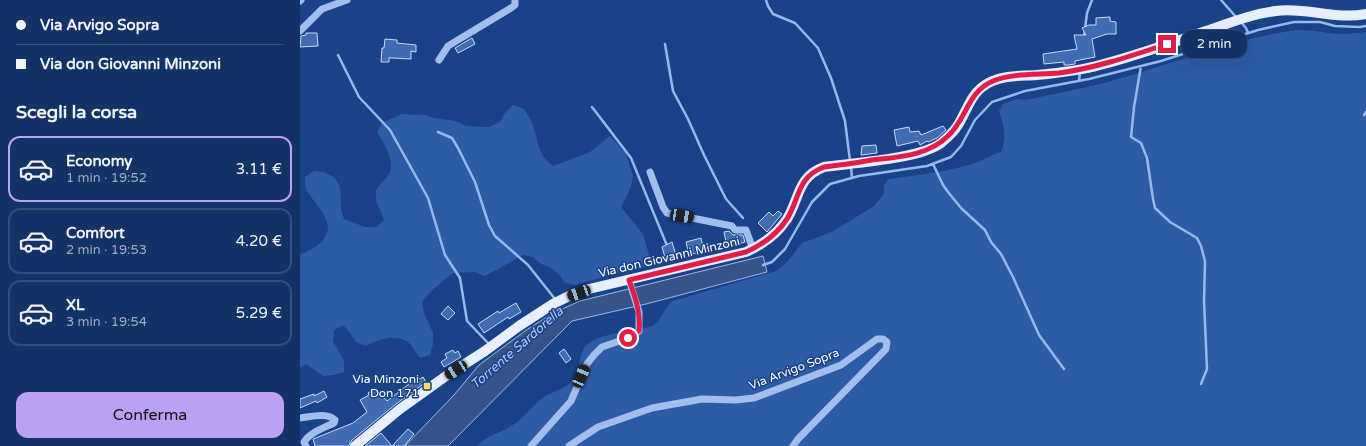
<!DOCTYPE html>
<html lang="it">
<meta charset="utf-8">
<style>
body{margin:0;font-family:"Varela Round",sans-serif;background:#213e6f;color:#f1f3f6;height:100vh;display:flex;flex-direction:column;font-size:15px;white-space:nowrap}
*{box-sizing:border-box;margin:0}
p{font-size:13px;color:#9daabf}
.icon{flex:none;width:22px;height:22px;fill:none;stroke:currentColor;stroke-width:2;stroke-linecap:round;stroke-linejoin:round}
.map{position:relative;flex:1;overflow:hidden}
.details{display:flex;flex-direction:column;background:#143266;width:300px}
.details>*{flex:none}
.top-card{display:grid;align-content:center;height:88px;padding:0 16px;background:#143266}
.end{position:absolute;width:18px;height:18px;margin:-9px;border:5px solid #e11d48;background:#fff;box-shadow:0 0 0 2px #fff}
.from{border-radius:50%}
.bubble{position:absolute;height:28px;border-radius:12px;background:#143266;box-shadow:0 4px 16px #0002,0 0 0 1px #334d7a;font-size:13px;font-weight:600;line-height:28px;text-align:center}
.car{position:absolute;width:12px;height:24px;margin:-12px -6px;border-radius:5px;box-shadow:0 0 3px 1px #0007;background:linear-gradient(#222 24%,#8ab4d8 0 40%,#222 0 76%,#8ab4d8 0 86%,#222 0)}
.top-card b{display:flex;align-items:center;gap:14px;height:38px;font-size:15px}
.top-card b+b{border-top:1px solid #334d7a}
.top-card i{width:10px;height:10px;background:#f1f3f6}
ul{padding:0;list-style:none}
li{display:flex;align-items:center;gap:12px;height:66px;margin:0 8px 6px;padding:0 8px;border:2px solid #334d7a;border-radius:12px}
li div{flex:1}
li b{display:block;font-size:15px}
li em{font-style:normal;font-weight:600}
li.on{border-color:#bca0f2}
li>.icon{width:36px;height:36px;stroke-width:1.5}
h2{padding:0 16px;font-size:18px;line-height:48px}
.primary-button{display:flex;gap:8px;margin-top:auto;padding:8px 16px}
.primary-button a{flex:1;height:46px;border-radius:12px;background:#bca0f2;color:#111;font-size:16px;font-weight:600;line-height:46px;text-align:center}
main{display:flex;flex:1;min-height:0}
.map>svg:first-child{display:block}
.green{fill:#2d5ba6}
.water{fill:#375488;stroke:#95b8ef}
.lines{fill:none;stroke-linecap:round;stroke-linejoin:round}
.stream{stroke:#95b8ef;stroke-width:2.5}
.building{fill:#426cb1;stroke:#c7daf9}
.minor{stroke:#a2beed;stroke-width:7}
.major{stroke:#e7efff;stroke-width:10}
.route{stroke:#e11d48;stroke-width:5}
.poi-dot{fill:#ffdc5e;stroke:#1a4288;stroke-width:1.5}
.labels{text-anchor:middle;dominant-baseline:central;stroke-width:3;stroke-linejoin:round;paint-order:stroke}
.street-label{font-size:12px;fill:#fff;stroke:#1a4288}
.poi-label{font-size:12px;fill:#fff;stroke:#1a4288;text-anchor:end}
.water-label{font-size:13px;font-style:italic;fill:#aec9f4;stroke:#1a4288}
</style>
<main>
<section class="details">
<div class="top-card">
<b><i class="from"></i>Via Arvigo Sopra</b>
<b><i></i>Via don Giovanni Minzoni</b>
</div>
<h2>Scegli la corsa</h2>
<ul>
<li class="on"><svg class="icon" aria-label="car" viewBox="0 0 24 24"><path d="M5 17H2v-5l4-1 3-4h7l3 4 3 1v5h-3M9 17h6M6 11h13"/><circle cx="7" cy="17" r="2"/><circle cx="17" cy="17" r="2"/></svg><div><b>Economy</b><p>1 min · 19:52</p></div><em>3.11 €</em></li>
<li><svg class="icon" aria-label="car" viewBox="0 0 24 24"><path d="M5 17H2v-5l4-1 3-4h7l3 4 3 1v5h-3M9 17h6M6 11h13"/><circle cx="7" cy="17" r="2"/><circle cx="17" cy="17" r="2"/></svg><div><b>Comfort</b><p>2 min · 19:53</p></div><em>4.20 €</em></li>
<li><svg class="icon" aria-label="car" viewBox="0 0 24 24"><path d="M5 17H2v-5l4-1 3-4h7l3 4 3 1v5h-3M9 17h6M6 11h13"/><circle cx="7" cy="17" r="2"/><circle cx="17" cy="17" r="2"/></svg><div><b>XL</b><p>3 min · 19:54</p></div><em>5.29 €</em></li>
</ul>
<div class="primary-button"><a>Conferma</a></div>
</section>
<div class="map">
<svg width="1066" height="446" viewBox="0 0 1066 446">
<rect width="100%" height="100%" fill="#1a4288"/>
<path class="green" d="M997,30C1006,30 1013,31 1022,32C1036,35 1052,34 1066,32V446H177C186,436 200,433 211,426C222,420 231,407 241,399C249,392 261,391 270,383C282,373 277,350 289,343C302,334 321,333 336,330C342,328 349,328 354,325C362,319 364,308 373,301L476,271L488,261L502,243L532,232L574,206L584,194V186L588,179C618,175 649,172 678,162C686,159 692,154 701,152C707,138 704,125 699,111L703,104L717,99L726,100C756,93 788,88 818,79C877,62 936,38 997,30Z
M213,105L224,109C228,115 232,121 234,128C239,145 238,154 253,166L290,152L310,136L326,154L333,176L331,187L321,207L343,234L349,255L350,266L321,272L275,285L265,283L259,274L250,267L241,264L233,257L223,255L185,276L175,272L153,273C142,282 130,291 122,302L124,313L133,333V344L130,355L120,358C116,353 112,344 106,341C94,334 77,340 66,346L56,342L50,333L43,325L34,330L33,341L44,361V372L34,375L23,376L6,364L0,367V255C7,251 16,248 21,242C40,223 15,206 6,189C5,186 5,181 5,177L14,171L24,172L34,177L40,187L41,198V209L44,219L65,227H76L84,220L76,200V190C79,185 89,176 90,172C94,158 84,144 77,132L82,123L102,114L124,115L134,118L156,121L166,126L189,127L200,122L205,113Z"/>
<path class="water" d="M463,256L467,272L346,304L272,321L148,446H105L154,395L179,365L225,331L253,313L280,301Z"/>
<g class="lines">
<path class="stream" d="M466,0L468,6L473,14L495,23L518,48L531,78L545,121L550,161
M921,0L936,17
M941,22L946,28L948,33
M784,37L787,13L792,0
M365,44L373,91L388,119L404,155L426,199L443,218
M38,55L59,97L90,130L128,198L145,255L160,278L167,321L189,344
M841,66L834,107L831,137L841,143L847,158L853,199L855,208L870,222L897,238L901,246L905,261L904,301L907,369L901,384
M779,81L780,72
M292,107L331,158L368,248
M1064,115L1066,112
M138,132L152,138L158,148L175,182L189,225L195,236L228,265L255,299
M633,164L643,185L648,192L661,208L685,230L691,242L701,254L713,277L739,335L764,369
M551,166L552,178
M463,265L472,262L485,249L512,202L530,184L559,176L627,166L651,157L661,146L675,120L692,102L725,91L789,79L861,61L958,30L994,22H1020L1035,26L1060,27L1066,26"/>
</g>
<path class="building" d="M810,17V21L816,22V34H807L792,39L795,57L775,61V64L768,65H764V62L744,64L743,54L777,49L774,35H786L782,28L789,25H796V18Z
M6,33H17L18,46L0,47L1,36L6,35Z
M172,38L175,44L158,53L155,48Z
M85,39L97,40V43L116,45V52L111,51V59L92,58H89V62H81L82,48H84Z
M643,126L646,130L637,138L628,142L627,141L620,145L618,141L597,146L594,130L609,127L610,132L619,131L621,135Z
M576,145L577,153L561,155L562,146Z
M478,211L482,214L467,232L458,223L469,212L473,216Z
M429,231L433,235H443L445,242L427,247L424,232Z
M401,238L404,251L389,255L386,242Z
M372,242L377,259L366,261L362,247Z
M216,303L221,312L209,319L208,317L184,333L178,324L198,311L199,313Z
M148,306L155,313L148,320L141,314Z
M264,349L271,359L266,363L259,353Z
M153,350L155,353L158,351L161,357L144,367L141,362L147,358L145,354Z
M118,377L120,379L123,377L126,382L96,404L51,441L49,446H15L13,439L53,423L67,412L60,400L69,395L68,393L75,388L87,401Z
M24,391L27,397L17,403L16,401L0,408V399L14,394V396Z
M108,429L114,434L104,446H92Z
M81,433L92,446H65Z"/>
<g class="lines">
<path class="minor" d="M0,1L1,0
M0,31L22,9L47,0
M139,60L148,46L211,8L215,5V0
M350,172L363,207L367,213L432,226L435,230H446L453,249
M0,418C10,417 27,412 35,420L34,423C24,428 10,432 4,442L6,446
M231,446L271,401L287,364L294,355L302,347L328,338L339,331V312L329,280
M269,446L298,427L352,408L402,399L436,400L454,398L541,365L577,339H583L587,342L586,349L498,439L493,446"/>
<path class="major" d="M55,446L100,409L146,376L185,351L219,326L253,304L269,296L289,289L446,252C462,245 477,234 487,219C500,198 497,177 524,167C552,163 620,159 641,143C647,138 654,132 658,125C670,105 672,87 698,79C710,75 724,76 737,75C758,73 779,71 800,65C835,56 869,44 903,32C927,24 951,14 976,11C1006,7 1037,20 1066,14"/>
</g>
<g class="lines">
<path class="route" d="M328,338L339,331C341,313 335,296 329,280L446,252C462,245 477,234 487,219C500,198 497,177 524,167C540,165 556,163 572,160C598,157 628,156 648,136C667,119 667,92 693,81C712,73 738,75 759,73C796,68 831,56 867,44"/>
</g>
<rect class="poi-dot" x="123" y="382" width="8" height="8" rx="2"/>
<g class="labels">
<g class="street-label">
<text transform="translate(369 257) rotate(-13)">Via don Giovanni Minzoni</text>
<text transform="translate(494 369) rotate(-21)">Via Arvigo Sopra</text>
</g>
<g class="poi-label">
<text x="119" y="379">Via Minzoni<tspan x="119" dy="14">Don 171</tspan></text>
</g>
<g class="water-label">
<text transform="translate(217 348) rotate(-41)">Torrente Sardorella</text>
</g>
</g>
</svg>
<i class="end from" style="left:328px;top:338px"></i>
<i class="end" style="left:867px;top:44px"></i>
<div class="bubble" style="left:881px;top:30px;width:66px">2 min</div>
<i class="car" style="left:382px;top:216px;rotate:99deg"></i>
<i class="car" style="left:279px;top:293px;rotate:250deg"></i>
<i class="car" style="left:156px;top:370px;rotate:238deg"></i>
<i class="car" style="left:281px;top:376px;rotate:23deg"></i>
</div>
</main>
